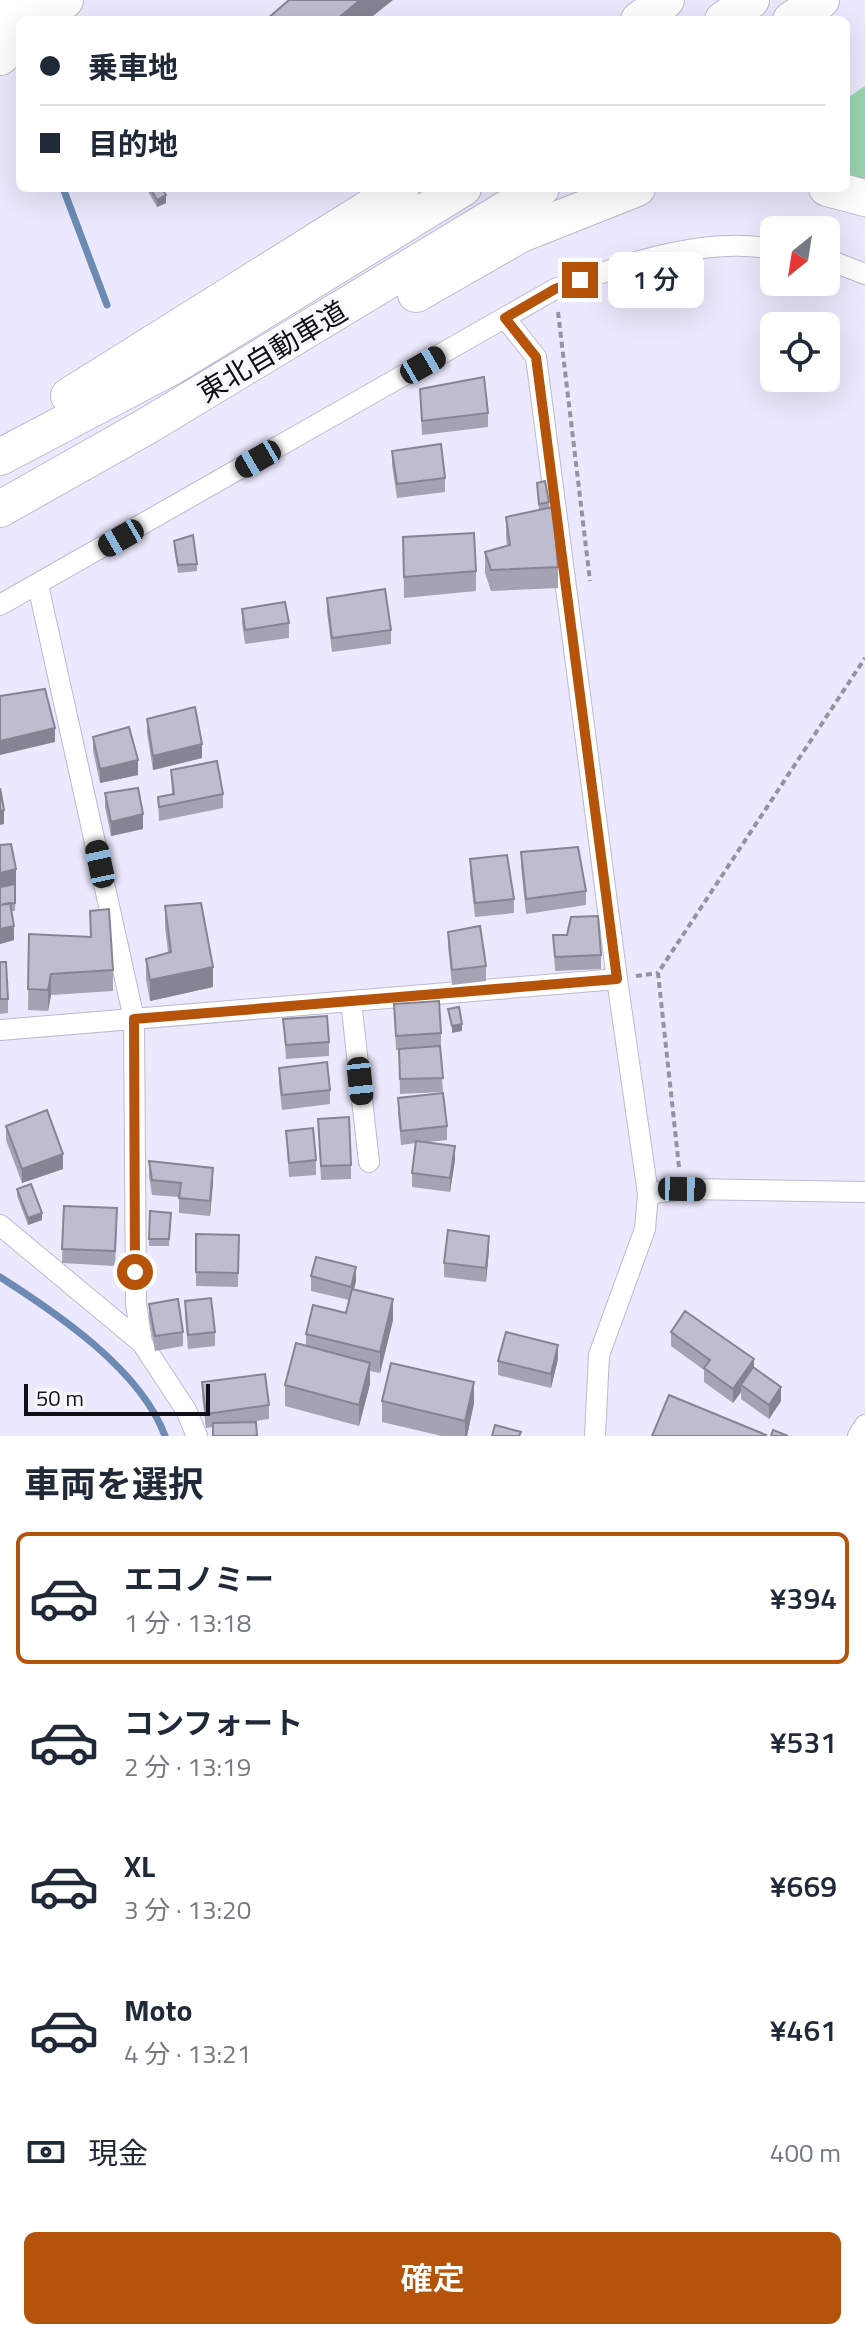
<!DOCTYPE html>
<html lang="ja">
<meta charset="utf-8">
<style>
body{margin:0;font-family:"Titillium Web","Noto Sans JP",sans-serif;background:#f2f2f3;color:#1f2937;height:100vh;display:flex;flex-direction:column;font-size:30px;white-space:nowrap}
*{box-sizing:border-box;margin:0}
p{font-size:26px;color:#747a83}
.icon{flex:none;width:44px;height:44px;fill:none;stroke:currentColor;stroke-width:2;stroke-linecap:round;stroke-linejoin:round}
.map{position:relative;height:1436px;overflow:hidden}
.drawer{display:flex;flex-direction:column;background:#fff;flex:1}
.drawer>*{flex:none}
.hud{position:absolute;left:16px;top:16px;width:834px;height:176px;border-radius:12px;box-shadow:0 8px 32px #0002;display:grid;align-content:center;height:176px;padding:0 24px;background:#fff}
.needle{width:52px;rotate:210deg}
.buttons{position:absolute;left:760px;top:216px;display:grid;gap:16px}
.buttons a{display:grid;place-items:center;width:80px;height:80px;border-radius:12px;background:#fff;box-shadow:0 8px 32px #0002;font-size:40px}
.scale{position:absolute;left:24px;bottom:20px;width:186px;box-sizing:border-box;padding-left:8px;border:4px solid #110f16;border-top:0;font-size:22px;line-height:28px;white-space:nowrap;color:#110f16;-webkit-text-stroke:6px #f8f8fc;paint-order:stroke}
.end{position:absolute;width:36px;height:36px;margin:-18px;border:10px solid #b45309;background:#fff;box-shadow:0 0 0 4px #fff}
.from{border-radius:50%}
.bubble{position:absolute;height:56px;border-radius:12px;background:#fff;box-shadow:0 8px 32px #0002;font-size:26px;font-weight:600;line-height:56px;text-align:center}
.car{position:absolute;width:24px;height:48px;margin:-24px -12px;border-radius:10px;box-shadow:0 0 6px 2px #0007;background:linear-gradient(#222 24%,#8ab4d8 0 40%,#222 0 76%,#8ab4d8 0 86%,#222 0)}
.hud b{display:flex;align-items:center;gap:28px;height:76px;font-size:30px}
.hud b+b{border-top:2px solid #e0e1e3}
.hud i{width:20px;height:20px;background:#1f2937}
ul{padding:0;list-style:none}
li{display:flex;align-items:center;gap:24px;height:132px;margin:0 16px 12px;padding:0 8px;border:4px solid transparent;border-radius:12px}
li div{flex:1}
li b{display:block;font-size:30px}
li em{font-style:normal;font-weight:600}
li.on{border-color:#b45309}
li>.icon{width:72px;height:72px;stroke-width:1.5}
h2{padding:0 24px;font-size:36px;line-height:96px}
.pay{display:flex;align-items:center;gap:20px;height:88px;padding:0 24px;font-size:30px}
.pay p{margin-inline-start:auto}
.primary-button{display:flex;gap:16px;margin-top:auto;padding:16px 24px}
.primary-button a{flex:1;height:92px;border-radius:12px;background:#b45309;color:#fff;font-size:32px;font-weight:600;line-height:92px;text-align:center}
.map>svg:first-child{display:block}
.green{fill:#9ad5ae}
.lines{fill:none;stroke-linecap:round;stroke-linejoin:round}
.stream{stroke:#6d8ab4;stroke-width:7}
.street-casing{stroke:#bdb9ce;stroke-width:22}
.highway-casing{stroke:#bdb9ce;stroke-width:38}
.path{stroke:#9592a2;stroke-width:4;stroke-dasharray:6 4;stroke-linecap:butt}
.street{stroke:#fff;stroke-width:20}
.highway{stroke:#fff;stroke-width:36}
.wall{fill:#a5a2b3}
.shaded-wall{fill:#868492}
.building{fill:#c0bcd0;stroke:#868492;stroke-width:2}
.route{stroke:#b45309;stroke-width:10}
.labels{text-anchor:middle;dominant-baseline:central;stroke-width:6;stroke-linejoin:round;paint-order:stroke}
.street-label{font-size:28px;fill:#110f16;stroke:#f8f8fc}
</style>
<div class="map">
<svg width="865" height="1436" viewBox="0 0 865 1436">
<rect width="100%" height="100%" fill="#ece8fd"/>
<path class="green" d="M865,86V186L846,181V99Z"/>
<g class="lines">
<path class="stream" d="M63,188L107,305
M0,1277C58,1314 141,1370 165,1436"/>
<defs>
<path id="street" d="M826,259L865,274
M505,318L536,357L617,979
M38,585L134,1019L136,1304L142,1343
M0,605L555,289C624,265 701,236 774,249
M351,1001L369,1162
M0,1030L617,979L648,1194L645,1229L599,1355L595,1436
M648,1194L682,1189L865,1192
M0,1225L142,1343L186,1410L197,1436
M858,1436L865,1425"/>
<path id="highway" d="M0,19L29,0
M42,20L65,0
M639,20L666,0
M723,20L751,0
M791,20L821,0
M0,57L20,40
M827,188L865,198
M416,294L521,234L637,188
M69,396L401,188
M0,457L173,366L463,188
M0,509L147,426L541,188"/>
</defs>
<use href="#street" class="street-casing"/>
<use href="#highway" class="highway-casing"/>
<path class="path" d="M558,312L590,581
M636,976L658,973
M679,1167L658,973L865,658"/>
<use href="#street" class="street"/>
<use href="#highway" class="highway"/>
</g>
<path class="wall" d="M146,188H161L166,203L157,207Z
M420,389L488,413V427L422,435Z
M392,451L445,478V492L397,498L392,465Z
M537,490L549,502L558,567V588L491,591L485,573V552L507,546L506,537V517L539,510Z
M403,537L476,571V591L404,598Z
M174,541L197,564V571L178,573L174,548Z
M327,598L391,630V644L332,652L327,612Z
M242,609L289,623V638L245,644L242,623Z
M147,719L202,758L153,770L147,733Z
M93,737L138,775L100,783L93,751Z
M171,770L223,794V808L159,821L158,797L172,794Z
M105,793L143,829L111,836L105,807Z
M521,852L586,891V905L526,914L521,866Z
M470,859L514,899V913L475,917L470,874Z
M16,869L15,911H11L14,940L0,944Z
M165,906L213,987L150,1001L146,979V959L168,952L165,927Z
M90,911L113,970V991L51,995L48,1011L28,1010L29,934L90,937Z
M448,932L486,966V981L452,985L448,946Z
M553,935L601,955V969L555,971Z
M0,962L8,999V1013L0,1014Z
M394,1004L441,1033V1048H440L443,1092L400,1094L399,1050H396Z
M283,1019L329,1042V1056L286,1059Z
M279,1068L330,1090V1104L282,1110L279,1083Z
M398,1098L447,1126V1140L428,1142L455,1160L450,1192L412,1187V1173L416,1143L401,1145L398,1112Z
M318,1119L351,1165V1179L321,1180Z
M6,1126L63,1169L22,1183L6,1140Z
M286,1131L316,1160V1175L289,1177Z
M149,1161L213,1182L210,1216L179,1213V1197L152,1195L149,1176Z
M17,1189L42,1220L28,1225L17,1196Z
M64,1206L117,1222L115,1266L62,1263Z
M150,1211L171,1213L169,1246H149Z
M196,1234L239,1235L238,1287L196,1286Z
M489,1250L486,1282L444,1277V1263Z
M311,1276L356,1281L354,1289L393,1320L380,1373L370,1371V1384L359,1426L285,1406V1385L306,1346V1334L346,1313L349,1300L311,1291Z
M185,1301L215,1332V1346L188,1349L185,1315Z
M149,1304L183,1332V1346L155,1351L149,1318Z
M671,1332L754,1368L781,1401L769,1419L741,1399V1392L733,1403L704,1382V1370L671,1346Z
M558,1359L551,1388L498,1375V1361Z
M202,1382L269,1405V1419L206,1428L202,1396Z
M382,1401L474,1403L467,1436H442L382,1422Z"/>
<path class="shaded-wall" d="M360,0H393L368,20H336Z
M166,195V203L157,207V200Z
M55,728V742L0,755V741Z
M202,744V758L153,770V756Z
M138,760V775L100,783V769Z
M4,810V824L0,825V811Z
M143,814V829L111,836V822Z
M16,869V884L0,887V873Z
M14,926V940L0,944V929Z
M213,967V987L150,1001V980Z
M51,974V995L48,1011V990Z
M462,1024V1031L452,1033V1026Z
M455,1146V1160L450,1192V1178Z
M63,1154V1169L22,1183V1169Z
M213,1168V1182L210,1216V1201Z
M42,1213V1220L28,1225V1218Z
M489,1236V1250L486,1282V1268Z
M356,1267V1281L351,1301V1287Z
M393,1299V1320L380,1373V1352Z
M558,1345V1359L551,1388V1374Z
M754,1359V1373L741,1385V1392L733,1403V1389Z
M370,1363V1384L359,1426V1405Z
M474,1382V1403L467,1436H465V1421Z
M781,1387V1401L769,1419V1405Z"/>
<path class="building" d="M289,0H360L336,20H266Z
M150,188H161L166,195L157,200Z
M484,377L488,413L422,421L420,389Z
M441,444L445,478L397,484L392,451Z
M545,481L549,502L539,504L537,483Z
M553,507L558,567L491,570L485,552L510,545L506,517Z
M474,533L476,571L404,577L403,537Z
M193,535L197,564L178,565L174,541Z
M385,589L391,630L332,638L327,598Z
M285,602L289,623L245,630L242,609Z
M45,689L55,728L0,741V696Z
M195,707L202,744L153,756L147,719Z
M129,727L138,760L100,769L93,737Z
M217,761L223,794L159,807L158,797L174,794L171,770Z
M0,788L4,810L0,811Z
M138,788L143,814L111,822L105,793Z
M11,844L16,869L0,873V845Z
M578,847L586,891L526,899L521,852Z
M507,855L514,899L475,903L470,859Z
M15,884V903L0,905V887Z
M10,903L14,926L0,929V905Z
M201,903L213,967L150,980L146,959L171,952L165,906Z
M109,909L113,970L51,974L48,990L28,989L29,934L91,937L90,911Z
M598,916L601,955L555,957L553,935H567L571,917Z
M480,926L486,966L452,970L448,932Z
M0,962H6L8,999H0Z
M439,1001L441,1033L396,1036L394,1004Z
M459,1007L462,1024L452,1026L448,1009Z
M327,1016L329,1042L286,1045L283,1019Z
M440,1046L443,1078L400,1079L399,1049Z
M327,1062L330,1090L282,1095L279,1068Z
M443,1093L447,1126L401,1131L398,1098Z
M47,1110L63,1154L22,1169L6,1126Z
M349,1117L351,1165L321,1166L318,1119Z
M313,1128L316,1160L289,1163L286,1131Z
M416,1141L455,1146L450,1178L412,1173Z
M149,1161L213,1168L210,1201L179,1198L181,1183L152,1180Z
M31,1184L42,1213L28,1218L17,1189Z
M64,1206L117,1208L115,1251L62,1249Z
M150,1211L171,1213L169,1239H149Z
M448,1230L489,1236L486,1268L444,1263Z
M196,1234L239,1235L238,1273L196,1272Z
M316,1257L356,1267L351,1287L311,1276Z
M352,1289L393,1299L380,1352L306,1334L313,1305L346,1313Z
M211,1298L215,1332L188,1335L185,1301Z
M178,1299L183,1332L155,1336L149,1304Z
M685,1311L754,1359L733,1389L704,1368L710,1360L671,1332Z
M506,1332L558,1345L551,1374L498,1361Z
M296,1343L370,1363L359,1405L285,1385Z
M391,1363L474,1382L465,1421L382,1401Z
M753,1367L781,1387L769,1405L741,1385Z
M265,1374L269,1405L206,1414L202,1382Z
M669,1395L766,1435L765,1436H652Z
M256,1422L257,1436H213V1423Z
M495,1425L521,1432L519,1436H492Z
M773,1430L788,1436H771Z"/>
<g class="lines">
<path class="route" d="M135,1272L134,1019L617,979L536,357L505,318L555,289L580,280"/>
</g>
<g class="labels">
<g class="street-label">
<text transform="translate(272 351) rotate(-31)">東北自動車道</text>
</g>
</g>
</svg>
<div class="buttons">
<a><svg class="needle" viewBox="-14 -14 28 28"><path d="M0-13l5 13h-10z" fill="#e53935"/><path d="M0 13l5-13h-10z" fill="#747a83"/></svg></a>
<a><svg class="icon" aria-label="locate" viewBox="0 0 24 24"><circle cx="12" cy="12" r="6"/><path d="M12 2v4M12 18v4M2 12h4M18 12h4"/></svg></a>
</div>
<div class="scale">50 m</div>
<i class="end from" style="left:135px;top:1272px"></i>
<i class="end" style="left:580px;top:280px"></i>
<div class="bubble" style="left:608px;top:252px;width:96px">1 分</div>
<i class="car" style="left:423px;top:365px;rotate:60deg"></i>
<i class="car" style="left:258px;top:459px;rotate:240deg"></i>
<i class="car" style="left:121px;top:538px;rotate:240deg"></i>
<i class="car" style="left:100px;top:864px;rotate:348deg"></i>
<i class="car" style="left:360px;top:1081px;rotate:174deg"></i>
<i class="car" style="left:682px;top:1189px;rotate:91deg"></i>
<div class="hud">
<b><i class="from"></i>乗車地</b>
<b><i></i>目的地</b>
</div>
</div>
<section class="drawer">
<h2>車両を選択</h2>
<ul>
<li class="on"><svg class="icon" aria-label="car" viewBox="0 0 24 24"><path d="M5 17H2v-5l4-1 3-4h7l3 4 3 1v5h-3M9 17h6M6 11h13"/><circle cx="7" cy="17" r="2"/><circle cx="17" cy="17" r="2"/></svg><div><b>エコノミー</b><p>1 分 · 13:18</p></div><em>¥394</em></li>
<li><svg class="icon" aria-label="car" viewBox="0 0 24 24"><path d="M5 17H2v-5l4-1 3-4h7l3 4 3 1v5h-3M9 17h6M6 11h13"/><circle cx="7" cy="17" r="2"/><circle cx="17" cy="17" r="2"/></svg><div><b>コンフォート</b><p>2 分 · 13:19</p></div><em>¥531</em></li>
<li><svg class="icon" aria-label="car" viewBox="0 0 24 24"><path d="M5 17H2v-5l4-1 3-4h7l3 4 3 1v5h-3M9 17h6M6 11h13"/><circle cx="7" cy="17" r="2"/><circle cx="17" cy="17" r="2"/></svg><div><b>XL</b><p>3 分 · 13:20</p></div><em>¥669</em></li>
<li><svg class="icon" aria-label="car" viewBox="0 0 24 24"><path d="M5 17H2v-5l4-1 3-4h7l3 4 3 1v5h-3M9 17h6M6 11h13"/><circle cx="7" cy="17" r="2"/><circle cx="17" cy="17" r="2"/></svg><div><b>Moto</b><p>4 分 · 13:21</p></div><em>¥461</em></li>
</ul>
<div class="pay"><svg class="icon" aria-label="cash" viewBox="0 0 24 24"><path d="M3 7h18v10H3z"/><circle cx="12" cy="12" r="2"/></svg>現金<p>400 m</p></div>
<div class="primary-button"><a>確定</a></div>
</section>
